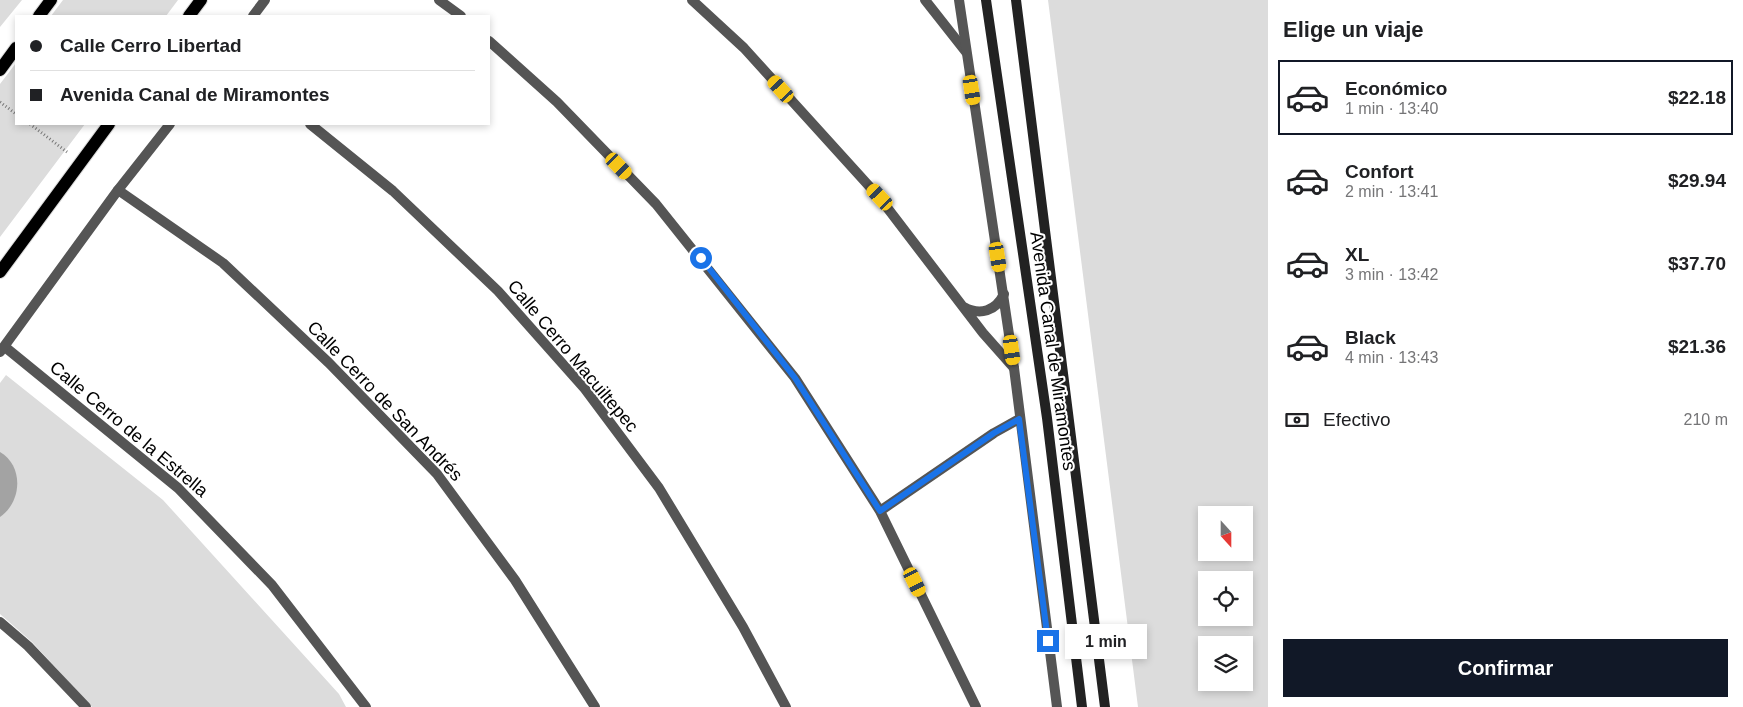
<!DOCTYPE html>
<html lang="es">
<meta charset="utf-8">
<style>
body{margin:0;font-family:Arial,sans-serif;background:#f6f6f6;color:#202124;height:100vh;display:flex;flex-direction:column;font-size:19px;white-space:nowrap}
*{box-sizing:border-box;margin:0}
p{font-size:16px;color:#757577}
.icon{flex:none;width:28px;height:28px;fill:none;stroke:currentColor;stroke-width:2;stroke-linecap:round;stroke-linejoin:round}
.map{position:relative;flex:1;overflow:hidden}
.panel{display:flex;flex-direction:column;background:#fff;width:475px}
.panel>*{flex:none}
.top-card{position:absolute;left:15px;top:15px;width:475px;height:110px;border-radius:0px;box-shadow:0 2px 8px #0003;display:grid;align-content:center;height:110px;padding:0 15px;background:#fff}
.needle{width:32px;rotate:159deg}
.buttons{position:absolute;left:1198px;top:506px;display:grid;gap:10px}
.buttons a{display:grid;place-items:center;width:55px;height:55px;border-radius:0px;background:#fff;box-shadow:0 2px 8px #0003;font-size:25px}
.end{position:absolute;width:22px;height:22px;margin:-11px;border:6px solid #1a73e8;background:#fff;box-shadow:0 0 0 2px #fff}
.from{border-radius:50%}
.bubble{position:absolute;height:35px;border-radius:0px;background:#fff;box-shadow:0 2px 8px #0003;font-size:16px;font-weight:700;line-height:35px;text-align:center}
.car{position:absolute;width:15px;height:30px;margin:-15px -8px;border-radius:6px;box-shadow:0 0 4px 1px #0007;background:linear-gradient(#f5c518 24%,#345 0 40%,#f5c518 0 76%,#345 0 86%,#f5c518 0)}
.top-card b{display:flex;align-items:center;gap:18px;height:48px;font-size:19px}
.top-card b+b{border-top:1px solid #e0e0e0}
.top-card i{width:12px;height:12px;background:#202124}
ul{padding:0;list-style:none}
li{display:flex;align-items:center;gap:15px;height:75px;margin:0 10px 8px;padding:0 5px;border:2px solid transparent;border-radius:0px}
li div{flex:1}
li b{display:block;font-size:19px}
li em{font-style:normal;font-weight:700}
li.active{border-color:#111827}
li>.icon{width:45px;height:45px;stroke-width:1.5}
h2{padding:0 15px;font-size:22px;line-height:60px}
.pay{display:flex;align-items:center;gap:12px;height:55px;padding:0 15px;font-size:19px}
.pay p{margin-inline-start:auto}
.primary-button{display:flex;gap:10px;margin-top:auto;padding:10px 15px}
.primary-button a{flex:1;height:58px;border-radius:0px;background:#111827;color:#fff;font-size:20px;font-weight:700;line-height:58px;text-align:center}
main{display:flex;flex:1;min-height:0}
.map>svg:first-child{display:block}
.green{fill:#dcdcdc;fill-rule:evenodd}
.water{fill:#a3a3a3}
.lines{fill:none;stroke-linecap:round;stroke-linejoin:round}
.primary-casing{stroke:#dbdbdb;stroke-width:14}
.path{stroke:#777;stroke-width:3;stroke-dasharray:1 2.5;stroke-linecap:butt}
.minor{stroke:#555;stroke-width:10}
.tertiary{stroke:#555;stroke-width:10}
.secondary{stroke:#222;stroke-width:10}
.primary{stroke:#000;stroke-width:12}
.route{stroke:#1a73e8;stroke-width:6}
.labels{text-anchor:middle;dominant-baseline:central;stroke-width:4;stroke-linejoin:round;paint-order:stroke}
.street-label{font-size:18px;fill:#000;stroke:#fff}
</style>
<main>
<div class="map">
<svg width="1268" height="707" viewBox="0 0 1268 707">
<rect width="100%" height="100%" fill="#fff"/>
<path class="green" d="M0,0H22L0,27Z
M63,0H178L166,16H51Z
M1048,0H1268V707H1138ZM1206,515H1244V552H1206ZM1206,580H1244V618H1206ZM1206,645H1244V682H1206Z
M16,63V124H85L0,237V84Z
M6,375L163,500L339,694L346,707H92L32,642L0,614V383Z"/>
<path class="water" d="M0,452C24,466 22,502 0,517Z"/>
<g class="lines">
<defs>
<path id="primary" d="M39,16L51,0
M189,16L201,0
M0,70L16,48
M0,272L109,124"/>
</defs>
<use href="#primary" class="primary-casing"/>
<path class="path" d="M0,102L16,114
M30,124L67,152"/>
<path class="minor" d="M439,0L461,16
M692,0L744,48L879,197L983,333L1014,368
M925,0L966,52
M489,41L557,102L656,204L795,378L880,511L976,707
M310,124L393,191L498,291L585,389L659,488L743,627L786,707
M118,190L223,263L329,363L437,474L515,580L595,707
M964,307C980,316 996,311 1004,294
M5,347L178,488L272,585L366,707
M880,511L994,433L1019,419
M0,622L28,646L86,707"/>
<path class="tertiary" d="M959,0L1014,368L1057,707
M253,16L265,0
M0,352L118,190L170,124"/>
<path class="secondary" d="M986,0L1047,418L1082,707
M1016,0L1105,707"/>
<use href="#primary" class="primary"/>
</g>
<g class="lines">
<path class="route" d="M701,258L795,378L880,511L994,433L1019,419L1048,641"/>
</g>
<g class="labels">
<g class="street-label">
<text transform="translate(1053 351) rotate(82)">Avenida Canal de Miramontes</text>
<text transform="translate(573 356) rotate(50)">Calle Cerro Macuiltepec</text>
<text transform="translate(385 401) rotate(46)">Calle Cerro de San Andrés</text>
<text transform="translate(129 429) rotate(40)">Calle Cerro de la Estrella</text>
</g>
</g>
</svg>
<div class="buttons">
<a><svg class="needle" viewBox="-14 -14 28 28"><path d="M0-13l5 13h-10z" fill="#e53935"/><path d="M0 13l5-13h-10z" fill="#757577"/></svg></a>
<a><svg class="icon" aria-label="locate" viewBox="0 0 24 24"><circle cx="12" cy="12" r="6"/><path d="M12 2v4M12 18v4M2 12h4M18 12h4"/></svg></a>
<a><svg class="icon" aria-label="layers" viewBox="0 0 24 24"><path d="M12 4l9 5-9 5-9-5zM3 14l9 5 9-5"/></svg></a>
</div>
<i class="end from" style="left:701px;top:258px"></i>
<i class="end" style="left:1048px;top:641px"></i>
<div class="bubble" style="left:1065px;top:624px;width:82px">1 min</div>
<i class="car" style="left:781px;top:89px;rotate:318deg"></i>
<i class="car" style="left:972px;top:90px;rotate:171deg"></i>
<i class="car" style="left:619px;top:166px;rotate:136deg"></i>
<i class="car" style="left:880px;top:197px;rotate:317deg"></i>
<i class="car" style="left:998px;top:257px;rotate:171deg"></i>
<i class="car" style="left:1012px;top:350px;rotate:172deg"></i>
<i class="car" style="left:915px;top:582px;rotate:154deg"></i>
<div class="top-card">
<b><i class="from"></i>Calle Cerro Libertad</b>
<b><i></i>Avenida Canal de Miramontes</b>
</div>
</div>
<section class="panel">
<h2>Elige un viaje</h2>
<ul>
<li class="active"><svg class="icon" aria-label="car" viewBox="0 0 24 24"><path d="M5 17H2v-5l4-1 3-4h7l3 4 3 1v5h-3M9 17h6M6 11h13"/><circle cx="7" cy="17" r="2"/><circle cx="17" cy="17" r="2"/></svg><div><b>Económico</b><p>1 min · 13:40</p></div><em>$22.18</em></li>
<li><svg class="icon" aria-label="car" viewBox="0 0 24 24"><path d="M5 17H2v-5l4-1 3-4h7l3 4 3 1v5h-3M9 17h6M6 11h13"/><circle cx="7" cy="17" r="2"/><circle cx="17" cy="17" r="2"/></svg><div><b>Confort</b><p>2 min · 13:41</p></div><em>$29.94</em></li>
<li><svg class="icon" aria-label="car" viewBox="0 0 24 24"><path d="M5 17H2v-5l4-1 3-4h7l3 4 3 1v5h-3M9 17h6M6 11h13"/><circle cx="7" cy="17" r="2"/><circle cx="17" cy="17" r="2"/></svg><div><b>XL</b><p>3 min · 13:42</p></div><em>$37.70</em></li>
<li><svg class="icon" aria-label="car" viewBox="0 0 24 24"><path d="M5 17H2v-5l4-1 3-4h7l3 4 3 1v5h-3M9 17h6M6 11h13"/><circle cx="7" cy="17" r="2"/><circle cx="17" cy="17" r="2"/></svg><div><b>Black</b><p>4 min · 13:43</p></div><em>$21.36</em></li>
</ul>
<div class="pay"><svg class="icon" aria-label="cash" viewBox="0 0 24 24"><path d="M3 7h18v10H3z"/><circle cx="12" cy="12" r="2"/></svg>Efectivo<p>210 m</p></div>
<div class="primary-button"><a>Confirmar</a></div>
</section>
</main>
